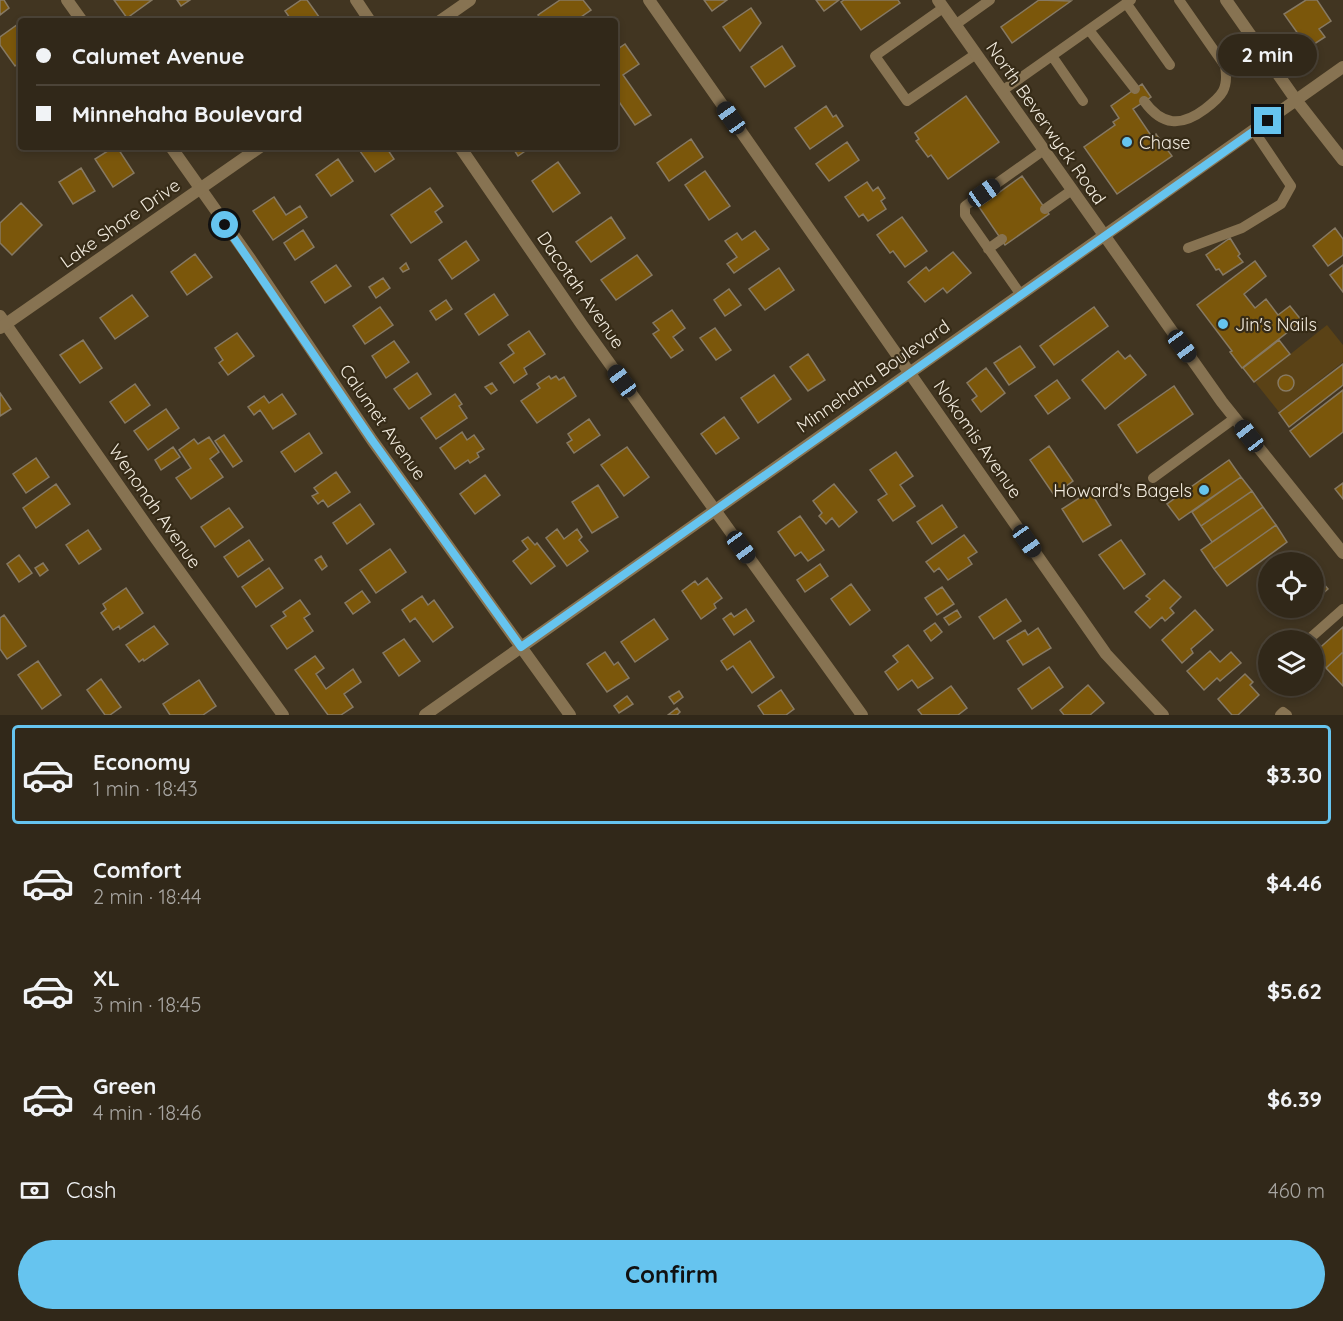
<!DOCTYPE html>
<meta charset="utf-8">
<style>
body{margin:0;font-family:Quicksand,sans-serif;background:#3d3426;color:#f1f3f6;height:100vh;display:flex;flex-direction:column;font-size:22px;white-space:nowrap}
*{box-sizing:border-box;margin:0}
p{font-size:20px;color:#a8a6a2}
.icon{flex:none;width:33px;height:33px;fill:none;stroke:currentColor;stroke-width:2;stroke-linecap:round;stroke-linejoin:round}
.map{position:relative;height:715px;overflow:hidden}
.sheet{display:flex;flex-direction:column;background:#312819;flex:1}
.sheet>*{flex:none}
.guide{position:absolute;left:18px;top:18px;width:600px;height:132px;border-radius:6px;box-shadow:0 3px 9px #0003,0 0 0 2px #4c4438;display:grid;align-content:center;height:132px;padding:0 18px;background:#312819}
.fabs{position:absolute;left:1258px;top:552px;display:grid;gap:12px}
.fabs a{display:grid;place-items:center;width:66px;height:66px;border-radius:50%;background:#312819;box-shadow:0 3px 9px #0003,0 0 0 2px #4c4438;font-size:30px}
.end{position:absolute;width:27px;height:27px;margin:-14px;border:8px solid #66c4ef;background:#111;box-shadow:0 0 0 3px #111}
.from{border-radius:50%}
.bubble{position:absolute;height:42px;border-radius:21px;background:#312819;box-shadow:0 3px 9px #0003,0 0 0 2px #4c4438;font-size:20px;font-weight:700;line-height:42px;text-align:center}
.car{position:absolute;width:18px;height:36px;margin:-18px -9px;border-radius:8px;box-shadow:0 0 4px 2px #0007;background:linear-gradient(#222 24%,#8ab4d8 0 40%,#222 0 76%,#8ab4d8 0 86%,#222 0)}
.guide b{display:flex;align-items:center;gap:21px;height:57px;font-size:22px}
.guide b+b{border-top:2px solid #4c4438}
.guide i{width:15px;height:15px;background:#f1f3f6}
ul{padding:10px 0 0;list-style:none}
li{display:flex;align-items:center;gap:18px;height:99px;margin:0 12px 9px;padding:0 6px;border:3px solid transparent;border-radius:6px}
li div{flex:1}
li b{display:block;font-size:22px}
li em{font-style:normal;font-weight:700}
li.active{border-color:#66c4ef}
li>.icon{width:54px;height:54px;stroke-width:1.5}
.pay{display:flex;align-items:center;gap:15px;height:66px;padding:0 18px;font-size:22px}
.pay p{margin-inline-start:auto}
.button{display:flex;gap:12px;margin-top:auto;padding:12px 18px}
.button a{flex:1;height:69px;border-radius:36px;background:#66c4ef;color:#111;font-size:24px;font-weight:700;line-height:69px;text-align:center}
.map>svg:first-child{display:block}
.green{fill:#5a4216}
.building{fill:#7b570b;stroke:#867963;stroke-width:1.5}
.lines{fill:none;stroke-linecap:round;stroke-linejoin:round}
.service{stroke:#877352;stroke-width:10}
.minor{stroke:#877352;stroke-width:12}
.tertiary{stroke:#877352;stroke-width:12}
.route{stroke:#66c4ef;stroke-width:8}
.poi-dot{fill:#66c4ef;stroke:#362b17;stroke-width:2}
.labels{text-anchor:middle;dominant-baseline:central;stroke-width:4.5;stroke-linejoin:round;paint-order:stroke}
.street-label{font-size:18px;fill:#f1eadd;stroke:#362b17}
.poi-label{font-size:18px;fill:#f1eadd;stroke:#362b17;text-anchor:start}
</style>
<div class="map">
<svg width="1343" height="715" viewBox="0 0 1343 715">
<rect width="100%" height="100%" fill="#413521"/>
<path class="green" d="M1327,325L1343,345V362L1279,412L1255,382Z"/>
<path class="building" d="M0,0H4L9,8L0,15Z
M114,0H152L127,18Z
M177,0H190L181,6Z
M301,0H307L322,21H292L285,11Z
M560,0H583L591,10L575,21H542L538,15Z
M704,0H727L712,11Z
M816,0H839L824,11Z
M844,0H898L900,3L861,30L841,2Z
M1039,0L1071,1L1012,43L1001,27Z
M1306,0H1317L1331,21L1319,29L1325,37L1308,48L1284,14Z
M751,8L761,23L740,51L723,27Z
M21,22V61L15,66L0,45V37Z
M625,44L639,64L623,75L651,115L635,125L615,96V51Z
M782,46L795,66L765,87L751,67Z
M1142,84L1151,97L1133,109L1152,137L1156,134L1172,156L1117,194L1084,147L1115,125L1113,122L1119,118L1111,106Z
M966,96L999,142L948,179L931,155L928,157L916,141L919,139L915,133Z
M826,106L833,117L836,115L843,126L810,149L795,128Z
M691,139L703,157L669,181L657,163Z
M847,142L859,160L829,181L816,164Z
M114,147H117L134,173L113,187L95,159Z
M357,147H386L394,159L375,172Z
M512,147H531L518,156Z
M338,159L353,181L331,196L316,175Z
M558,162L580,193L553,212L532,181Z
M81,168L95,191L73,204L59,182Z
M705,171L730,206L709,220L685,185Z
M1022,176L1049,214L1005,245L979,207Z
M867,182L873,191L878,187L885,198L881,201L886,209L868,221L863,214L859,217L845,197Z
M430,188L443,206L435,212L442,222L411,243L391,215Z
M274,197L286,215L300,206L307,217L273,240L253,211Z
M21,203L42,225L12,255L0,243V223Z
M611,217L625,238L591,262L576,242Z
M902,217L927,251L905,267L893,251L890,253L877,235Z
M1335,228L1343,239V255L1328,266L1313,246Z
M303,230L314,247L295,260L284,243Z
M755,231L769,249L734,273L727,264L737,257L725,241L737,233L742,240Z
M1230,238L1240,254L1238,256L1243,262L1223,275L1219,269L1216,270L1206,255Z
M466,241L479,260L452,279L439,260Z
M953,252L971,273L947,293L943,288L925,302L908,282L926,267L929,271Z
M195,254L212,277L187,295L171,272Z
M637,255L652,275L616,300L601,280Z
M1255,261L1266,276L1244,294L1255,308L1266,299L1278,315L1290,306L1302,321L1242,368L1230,352L1232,351L1197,305Z
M406,263L409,269L403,272L400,268Z
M336,265L351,286L325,303L311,282Z
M1343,265V292L1330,275Z
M779,268L794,290L765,310L749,289Z
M383,278L390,288L376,298L369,287Z
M729,289L741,305L725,316L714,300Z
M494,294L508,315L479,335L465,314Z
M132,295L148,316L115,339L100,318Z
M446,300L452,309L436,320L430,311Z
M380,307L393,325L365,344L353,326Z
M1094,307L1108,326L1054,365L1040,346Z
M672,310L685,328L673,337L683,350L671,358L653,334L659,330L653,323Z
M715,328L731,350L716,360L700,338Z
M529,331L545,354L524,368L527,374L514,383L500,363L514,353L508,345Z
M237,333L254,356L228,375L219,363L223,360L215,348Z
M83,340L102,368L80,383L60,355Z
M1279,340L1290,354L1254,382L1243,368Z
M394,341L409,362L386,378L372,356Z
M1020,346L1035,367L1009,385L994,363Z
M1118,351L1125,359L1130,355L1146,375L1105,409L1082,380Z
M808,354L825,380L808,391L790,367Z
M1343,364V385L1289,427L1279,413Z
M986,368L1005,393L981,412L972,400L977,396L967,383Z
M417,373L431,394L409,409L394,389Z
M774,375L791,399L758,423L741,398Z
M1278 383a8 8 0 1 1 16 0a8 8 0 1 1-16 0Z
M549,376L551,379L556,376L559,380L564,377L576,396L537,423L521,401L540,388L537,384Z
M1057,380L1070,398L1048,414L1035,396Z
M492,383L497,390L491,394L485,387Z
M135,384L150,405L125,423L110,402Z
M1174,386L1193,414L1137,453L1118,425Z
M1343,390V432L1310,457L1290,431Z
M0,393L11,409L0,416Z
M282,394L296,414L273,429L260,410L254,415L248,407L264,396L269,403Z
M455,394L462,404L459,406L467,418L436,439L421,418Z
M166,409L179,428L148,450L134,431Z
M724,417L739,438L716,454L701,434Z
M589,419L600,435L574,453L567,443L572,440L568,434Z
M462,432L467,440L474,435L484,449L477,453L479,457L470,463L468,460L455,469L440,448Z
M309,433L322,453L295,472L281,452Z
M224,435L242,461L233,467L215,441Z
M209,437L219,452L210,459L223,477L191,499L176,478L191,468L179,450L194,439L198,444Z
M1049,446L1073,481L1054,495L1030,460Z
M173,447L180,457L161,470L155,460Z
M627,447L649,477L624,496L601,465Z
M896,452L913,476L900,485L915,506L893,521L878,500L887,494L870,470Z
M36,458L49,477L26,493L13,474Z
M1229,460L1241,477L1179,520L1167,504Z
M336,472L350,492L328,507L323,500L318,504L312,496L318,493L314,488Z
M485,475L500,495L475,514L460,494Z
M1241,477L1252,491L1201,526L1192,512Z
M1343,483V499L1335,489Z
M56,484L70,504L36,528L23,508Z
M834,484L857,512L839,527L832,518L826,524L819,516L822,513L813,501Z
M598,485L618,517L592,533L572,502Z
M1090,491L1111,525L1083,542L1062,509Z
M1252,491L1263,507L1212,542L1201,526Z
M360,504L374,524L347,544L333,523Z
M942,505L957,527L932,544L917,522Z
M1263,507L1276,525L1214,569L1201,550Z
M229,508L243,527L215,547L201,527Z
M800,516L824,550L808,561L801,552L795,556L778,532Z
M1276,525L1287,542L1227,586L1214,569Z
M557,529L564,539L577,529L582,537L579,540L588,551L567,566L546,538Z
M88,530L101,549L79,564L66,545Z
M964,535L977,552L968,558L972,564L948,580L939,568L934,572L926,562Z
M528,537L535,545L537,543L555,566L531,584L513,561L528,549L522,541Z
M249,540L263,560L238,577L224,557Z
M1121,540L1145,574L1124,589L1099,555Z
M390,549L406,572L376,593L360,570Z
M19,555L32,573L19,582L7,564Z
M321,556L327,566L322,570L315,560Z
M43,563L48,570L40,576L35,568Z
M820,564L828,576L805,592L797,580Z
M269,568L283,588L256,607L242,587Z
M1316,575L1328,589L1314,601V576Z
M707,578L722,598L714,604L716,608L701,619L682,591L695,581L698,585Z
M1164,580L1181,597L1170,608L1174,613L1165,621L1162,617L1150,628L1135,612L1150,599L1146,596Z
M851,584L870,610L850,625L831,599Z
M942,587L954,604L937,615L925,598Z
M126,588L143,613L120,629L119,626L113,630L101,613L106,609L103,604Z
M362,591L370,602L353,614L345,603Z
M422,596L428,605L434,600L453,627L433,642L415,618L410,622L402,610Z
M1006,599L1021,621L994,639L979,617Z
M300,600L310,614L304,618L313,631L287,649L271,626L286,616L283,612Z
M1296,608H1307L1301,613Z
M746,609L754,621L734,635L723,619L731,613L734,617Z
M957,610L961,617L949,625L944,618Z
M1195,610L1213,630L1191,649L1193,653L1182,663L1162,640Z
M4,615L26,646L7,659L0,649V618Z
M654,619L668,639L635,662L621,642Z
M935,623L942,632L931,641L924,631Z
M154,626L168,644L144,661L143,659L139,662L126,645Z
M1343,627V652L1326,668L1314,653Z
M1038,628L1051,648L1023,665L1007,641L1025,630L1028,635Z
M404,639L420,661L399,676L383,653Z
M750,641L774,677L752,693L733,666L727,670L721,661Z
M908,645L933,678L918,688L912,680L898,690L885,672L898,662L893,656Z
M1210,651L1220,662L1231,652L1241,663L1220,681L1217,678L1204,690L1187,671Z
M605,652L614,665L618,662L629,678L607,692L587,664Z
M1343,652V686L1326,668Z
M315,656L324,668L316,674L326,689L353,669L361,682L344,694L353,707L341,715H328L295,670Z
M38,661L61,695L42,709L18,675Z
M1049,667L1063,687L1032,709L1018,689Z
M1245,674L1253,682L1250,685L1259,695L1238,715H1232L1218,699Z
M101,679L121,707L110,715H105L87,690Z
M199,680L216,706L203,715H170L163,704Z
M1088,685L1104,703L1090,715H1064L1060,710Z
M951,686L967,708L958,715H922L918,710Z
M781,690L794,709L786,715H764L758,706Z
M679,691L683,697L674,704L669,697Z
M627,696L633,704L619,713L614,706Z
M677,708L680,712L677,715H668Z"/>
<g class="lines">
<path class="service" d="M1126,3L1170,65
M943,8L875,56L907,101L976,54
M955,25L990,0
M1089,30L1135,89
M1052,56L1083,101
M1002,91L1131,0
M1144,101C1162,126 1181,127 1205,109C1222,96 1229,89 1225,66L1179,0
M1045,209L1072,190
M1188,248L1242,228L1281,204L1291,186L1254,131
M988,249L1002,239
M1021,295L965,215V206L1044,150
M1153,478L1235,418
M1308,640L1343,609
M1280,715L1283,712L1287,715"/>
<path class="minor" d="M67,0L82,21
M356,0L370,21
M649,0L1106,654L1163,715
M1226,0L1296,100L1343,160
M171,147L251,260L372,440L570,715
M460,147L582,325L862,715
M0,316L154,536L283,715
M425,715L1343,67"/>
<path class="tertiary" d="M938,0L1222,402L1343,553
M440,21L470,0
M0,328L260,147"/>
</g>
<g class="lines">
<path class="route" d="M225,225L372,440L521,647L1268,121"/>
</g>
<g class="poi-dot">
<circle cx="1127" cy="142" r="6"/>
<circle cx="1223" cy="324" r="6"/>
<circle cx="1204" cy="490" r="6"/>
</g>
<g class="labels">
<g class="street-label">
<text transform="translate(1046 123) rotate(55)">North Beverwyck Road</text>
<text transform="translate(120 223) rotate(-35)">Lake Shore Drive</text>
<text transform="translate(581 290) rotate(55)">Dacotah Avenue</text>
<text transform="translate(873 376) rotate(-35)">Minnehaha Boulevard</text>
<text transform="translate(383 422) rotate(55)">Calumet Avenue</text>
<text transform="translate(978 439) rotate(55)">Nokomis Avenue</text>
<text transform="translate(155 506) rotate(55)">Wenonah Avenue</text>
</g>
<g class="poi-label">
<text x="1139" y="142">Chase</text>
<text x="1235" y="324">Jin's Nails</text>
<text x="1192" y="490" text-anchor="end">Howard's Bagels</text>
</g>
</g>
</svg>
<div class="fabs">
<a><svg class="icon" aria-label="locate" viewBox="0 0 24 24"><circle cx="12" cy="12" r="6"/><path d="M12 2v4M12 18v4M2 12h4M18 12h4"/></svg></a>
<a><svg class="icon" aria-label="layers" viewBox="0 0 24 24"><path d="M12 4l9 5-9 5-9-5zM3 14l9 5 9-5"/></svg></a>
</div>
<i class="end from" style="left:225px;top:225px"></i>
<i class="end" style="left:1268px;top:121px"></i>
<div class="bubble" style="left:1218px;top:34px;width:99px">2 min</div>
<i class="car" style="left:731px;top:118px;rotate:325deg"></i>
<i class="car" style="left:984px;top:193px;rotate:55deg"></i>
<i class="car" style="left:1182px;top:346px;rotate:144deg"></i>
<i class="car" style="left:622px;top:381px;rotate:324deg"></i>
<i class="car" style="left:1249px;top:436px;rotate:322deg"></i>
<i class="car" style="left:1027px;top:541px;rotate:145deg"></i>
<i class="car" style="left:741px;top:547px;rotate:144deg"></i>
<div class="guide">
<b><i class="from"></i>Calumet Avenue</b>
<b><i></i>Minnehaha Boulevard</b>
</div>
</div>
<section class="sheet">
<ul>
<li class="active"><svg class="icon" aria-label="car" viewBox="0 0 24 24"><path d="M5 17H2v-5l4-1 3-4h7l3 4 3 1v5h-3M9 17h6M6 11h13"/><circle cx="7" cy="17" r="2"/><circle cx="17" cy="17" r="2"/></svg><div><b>Economy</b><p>1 min · 18:43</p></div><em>$3.30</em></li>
<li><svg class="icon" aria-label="car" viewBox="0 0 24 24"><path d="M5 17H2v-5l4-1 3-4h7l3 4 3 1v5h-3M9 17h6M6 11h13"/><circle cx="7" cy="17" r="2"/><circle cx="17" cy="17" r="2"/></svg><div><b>Comfort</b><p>2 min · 18:44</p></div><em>$4.46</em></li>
<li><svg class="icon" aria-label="car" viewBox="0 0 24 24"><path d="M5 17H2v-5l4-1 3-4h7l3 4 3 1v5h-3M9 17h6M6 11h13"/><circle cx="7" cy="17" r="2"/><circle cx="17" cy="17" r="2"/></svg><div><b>XL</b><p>3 min · 18:45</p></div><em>$5.62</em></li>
<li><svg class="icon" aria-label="car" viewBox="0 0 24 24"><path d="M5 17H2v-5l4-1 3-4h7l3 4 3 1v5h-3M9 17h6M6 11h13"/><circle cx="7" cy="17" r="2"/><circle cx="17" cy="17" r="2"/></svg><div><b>Green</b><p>4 min · 18:46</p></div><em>$6.39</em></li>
</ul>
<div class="pay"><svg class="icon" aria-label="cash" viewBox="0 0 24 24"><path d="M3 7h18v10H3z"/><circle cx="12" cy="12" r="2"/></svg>Cash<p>460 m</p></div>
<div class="button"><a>Confirm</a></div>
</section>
